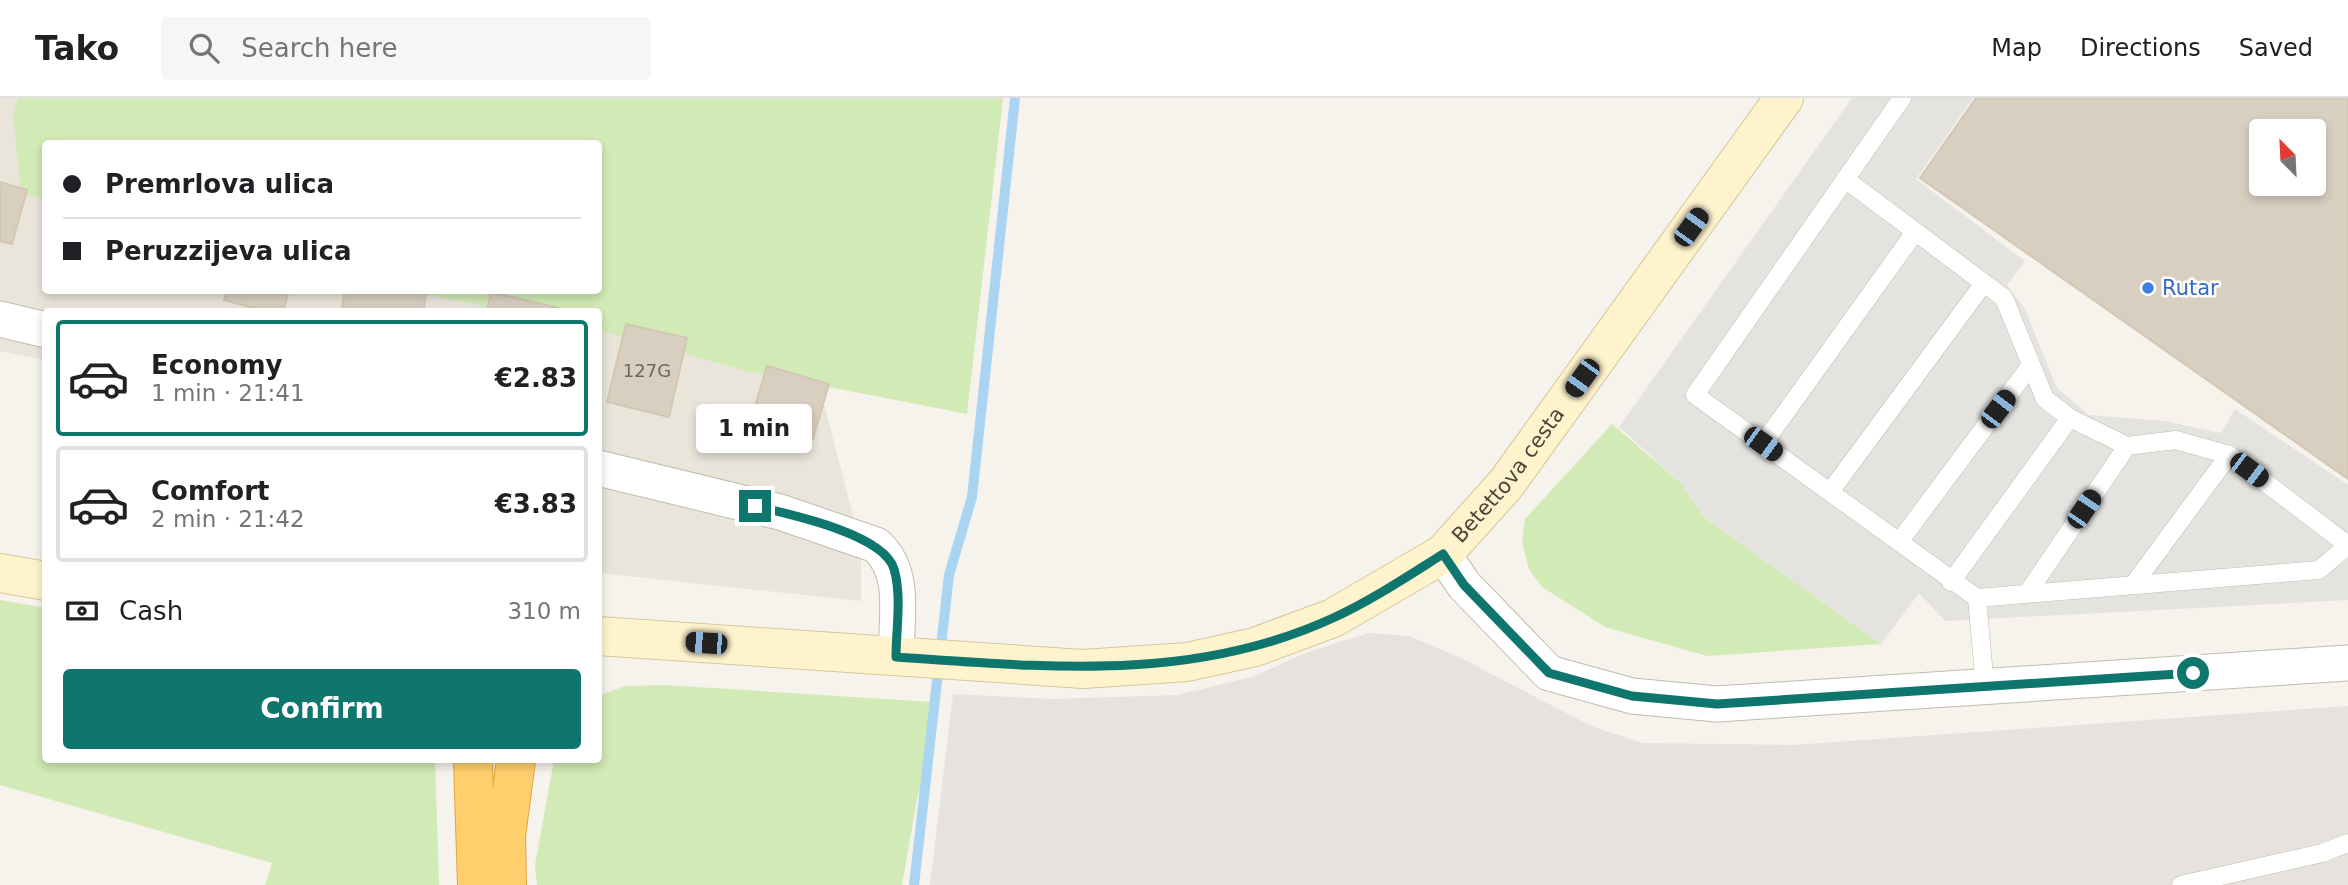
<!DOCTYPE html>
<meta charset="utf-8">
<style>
body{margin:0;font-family:"DejaVu Sans",sans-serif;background:#f6f6f6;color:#202124;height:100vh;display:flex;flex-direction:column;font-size:26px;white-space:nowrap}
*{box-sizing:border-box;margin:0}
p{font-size:23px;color:#757577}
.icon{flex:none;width:38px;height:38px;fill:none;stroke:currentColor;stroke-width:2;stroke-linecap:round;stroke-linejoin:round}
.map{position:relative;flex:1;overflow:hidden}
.drawer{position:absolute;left:42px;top:210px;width:560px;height:455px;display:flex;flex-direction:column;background:#fff;border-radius:7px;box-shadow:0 4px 10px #0003}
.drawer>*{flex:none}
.banner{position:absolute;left:42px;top:42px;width:560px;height:154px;border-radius:7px;box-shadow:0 4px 10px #0003;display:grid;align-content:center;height:154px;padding:0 21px;background:#fff}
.needle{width:46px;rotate:336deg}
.fabs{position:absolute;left:2249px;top:21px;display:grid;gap:14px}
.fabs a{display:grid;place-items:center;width:77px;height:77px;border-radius:7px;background:#fff;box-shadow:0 4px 10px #0003;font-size:35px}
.end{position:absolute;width:32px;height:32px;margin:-16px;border:9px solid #0f766e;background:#fff;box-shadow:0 0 0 4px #fff}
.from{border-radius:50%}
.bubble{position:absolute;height:49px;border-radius:7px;background:#fff;box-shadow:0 4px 10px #0003;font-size:23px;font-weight:700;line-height:49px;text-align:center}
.car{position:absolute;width:21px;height:42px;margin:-21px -10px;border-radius:9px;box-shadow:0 0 5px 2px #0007;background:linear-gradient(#222 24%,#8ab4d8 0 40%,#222 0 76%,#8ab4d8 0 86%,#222 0)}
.banner b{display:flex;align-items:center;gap:24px;height:66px;font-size:26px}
.banner b+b{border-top:2px solid #e0e0e0}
.banner i{width:18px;height:18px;background:#202124}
ul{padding:12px 0 0;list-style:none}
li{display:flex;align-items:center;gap:21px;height:116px;margin:0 14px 10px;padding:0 7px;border:4px solid #e0e0e0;border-radius:7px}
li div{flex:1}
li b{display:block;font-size:26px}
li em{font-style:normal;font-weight:700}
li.active{border-color:#0f766e}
li>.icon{width:63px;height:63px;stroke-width:1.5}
.pay{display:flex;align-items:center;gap:18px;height:77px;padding:0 21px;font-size:26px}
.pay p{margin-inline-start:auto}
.button{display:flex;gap:14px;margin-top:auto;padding:14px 21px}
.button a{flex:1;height:80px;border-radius:7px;background:#0f766e;color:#fff;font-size:28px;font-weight:700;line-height:80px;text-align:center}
header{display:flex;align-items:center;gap:42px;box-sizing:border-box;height:98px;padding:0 35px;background:#fff;border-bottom:2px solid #e0e0e0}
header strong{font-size:33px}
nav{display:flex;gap:38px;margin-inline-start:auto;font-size:24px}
.search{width:490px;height:63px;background:#f6f6f6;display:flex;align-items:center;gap:18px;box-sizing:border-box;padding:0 24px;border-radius:7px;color:#757577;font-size:26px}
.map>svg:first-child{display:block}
.residential{fill:#eae5da;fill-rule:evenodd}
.industrial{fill:#e6e2dd}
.green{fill:#d2eab5}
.parking{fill:#e5e3e0}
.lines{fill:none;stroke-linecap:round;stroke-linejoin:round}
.stream{stroke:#a9d4f2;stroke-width:10}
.building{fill:#d8cfc1;stroke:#d3c7b4;stroke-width:2;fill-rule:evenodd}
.lane-casing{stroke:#c2bbae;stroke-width:19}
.street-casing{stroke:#c2bbae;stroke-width:37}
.secondary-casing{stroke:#d6c79b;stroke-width:40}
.highway-casing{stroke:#e0a43c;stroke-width:40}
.lane{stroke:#fff;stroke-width:18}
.street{stroke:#fff;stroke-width:35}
.secondary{stroke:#fff3cd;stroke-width:38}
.highway{stroke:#ffcf6e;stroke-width:38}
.route{stroke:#0f766e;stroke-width:9}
.shop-dot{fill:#3f7fe0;stroke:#fff;stroke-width:2.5}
.labels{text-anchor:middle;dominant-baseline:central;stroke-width:5;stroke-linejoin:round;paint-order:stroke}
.number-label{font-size:18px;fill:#6e675b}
.shop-label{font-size:21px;fill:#366cbe;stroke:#fff;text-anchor:start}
.street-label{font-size:21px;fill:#4b4439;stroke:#fff}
</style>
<header>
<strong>Tako</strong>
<div class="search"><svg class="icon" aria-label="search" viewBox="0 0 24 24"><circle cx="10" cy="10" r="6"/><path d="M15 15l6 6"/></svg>Search here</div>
<nav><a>Map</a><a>Directions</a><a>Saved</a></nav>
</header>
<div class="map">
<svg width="2348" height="787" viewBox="0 0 2348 787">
<rect width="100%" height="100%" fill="#f6f3ec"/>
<path class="residential" d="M0,0H646L753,33L861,448V503L599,475L598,214H46L45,262L0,253ZM46,46H598V192H46Z"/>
<path class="industrial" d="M1368,535L1409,538L1463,561L1591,628L1643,645L1793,647L2348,608V787H930L953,596L1052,601L1177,597L1252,579L1308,554Z"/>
<path class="green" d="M18,0H1003L967,316L747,273L599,232L598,214L507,213L409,193L598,192V46H46L45,101L21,95L13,16Z
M1612,326L1682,386L1704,419L1881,546L1707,558L1605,529L1542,489L1529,471L1522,445L1525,421Z
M0,502L45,510L46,662H435L439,787H265L272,765L0,687Z
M665,587L932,604L931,654L917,701L902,787H537L535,767L554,662H598L601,597L625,588Z"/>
<path class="parking" d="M1852,0H1973L1916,81L2025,163L2007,187L2025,211L2057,290L2089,317L2164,323L2221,335L2235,311L2348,387V502L1945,523L1919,495L1881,546L1704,419L1682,386L1619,329Z"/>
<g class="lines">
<path class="stream" d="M914,787L949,477L972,399L1015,0"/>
</g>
<path class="building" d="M1976,0H2348V381L1920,80ZM2261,33H2314V86H2261Z
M0,84L27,92L12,146L0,143Z
M227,192H289L283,214H269L224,202Z
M345,192H427L423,214H341Z
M491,194L576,214H487Z
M626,226L687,240L669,319L607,304Z
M767,268L829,286L813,341L751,322Z"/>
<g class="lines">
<defs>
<path id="lane" d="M1902,0L1695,297L1977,500L2319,472L2348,447
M1845,81L2004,200L2045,301L2070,320L2127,348L2176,342L2229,357L2348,447
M1763,346L1915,134
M1830,394L1984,185
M1899,444L2031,267
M1951,484L2070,320
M2133,487L2229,357
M2027,496L2127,348
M1977,500L1985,589
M2181,787L2322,755L2348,745"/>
<path id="street" d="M0,221L46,232
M598,370L780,414L876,447C907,474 896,521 896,559
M1443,456L1464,487L1549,575L1632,598L1717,606L2348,565"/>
<g id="secondary">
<path d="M0,475L46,483"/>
<path id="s1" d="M598,538L1083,571L1187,564L1255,549L1333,520L1443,456L1506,386L1784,0"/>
</g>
<path id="highway" d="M473,662L477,787
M507,787L506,738L516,662"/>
</defs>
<use href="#lane" class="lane-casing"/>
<use href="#street" class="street-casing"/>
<use href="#secondary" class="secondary-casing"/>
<use href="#highway" class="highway-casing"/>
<use href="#lane" class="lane"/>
<use href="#street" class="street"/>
<use href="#secondary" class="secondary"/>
<use href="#highway" class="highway"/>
</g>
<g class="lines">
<path class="route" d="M755,408C789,416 884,436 894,471C902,498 896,532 896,559C1046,569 1192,585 1333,520C1372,502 1408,478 1443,456L1464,487L1549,575L1632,598L1717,606L2193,575"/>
</g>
<circle class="shop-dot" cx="2148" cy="190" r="7"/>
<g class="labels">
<g class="number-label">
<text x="647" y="272">127G</text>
</g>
<g class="shop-label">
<text x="2162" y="190">Rutar</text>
</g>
<g class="street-label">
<text stroke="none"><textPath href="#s1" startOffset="973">Betettova cesta</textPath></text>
</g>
</g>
</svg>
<div class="fabs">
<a><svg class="needle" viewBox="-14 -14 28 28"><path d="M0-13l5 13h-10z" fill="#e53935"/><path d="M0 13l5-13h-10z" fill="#757577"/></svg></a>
</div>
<i class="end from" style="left:2193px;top:575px"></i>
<i class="end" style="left:755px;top:408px"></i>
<div class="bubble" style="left:696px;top:306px;width:116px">1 min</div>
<i class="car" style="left:1691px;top:129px;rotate:36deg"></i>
<i class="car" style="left:1582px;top:280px;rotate:216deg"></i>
<i class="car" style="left:1998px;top:311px;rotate:37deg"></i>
<i class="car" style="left:1763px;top:346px;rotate:126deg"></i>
<i class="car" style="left:2249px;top:372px;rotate:127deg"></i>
<i class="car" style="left:2084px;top:411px;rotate:34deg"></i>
<i class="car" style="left:706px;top:545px;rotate:274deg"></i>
<div class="banner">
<b><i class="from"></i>Premrlova ulica</b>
<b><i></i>Peruzzijeva ulica</b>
</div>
<section class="drawer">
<ul>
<li class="active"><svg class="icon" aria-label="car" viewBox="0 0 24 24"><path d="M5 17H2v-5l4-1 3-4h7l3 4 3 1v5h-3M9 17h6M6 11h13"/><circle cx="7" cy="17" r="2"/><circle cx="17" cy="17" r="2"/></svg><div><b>Economy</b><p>1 min · 21:41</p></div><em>€2.83</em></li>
<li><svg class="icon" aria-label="car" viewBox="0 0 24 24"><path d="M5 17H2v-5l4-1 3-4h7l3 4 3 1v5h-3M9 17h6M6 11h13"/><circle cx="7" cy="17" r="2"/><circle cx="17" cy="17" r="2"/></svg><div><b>Comfort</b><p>2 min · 21:42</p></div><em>€3.83</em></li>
</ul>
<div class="pay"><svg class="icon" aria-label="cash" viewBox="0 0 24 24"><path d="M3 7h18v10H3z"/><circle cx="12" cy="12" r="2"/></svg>Cash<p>310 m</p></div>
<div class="button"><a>Confirm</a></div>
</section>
</div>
